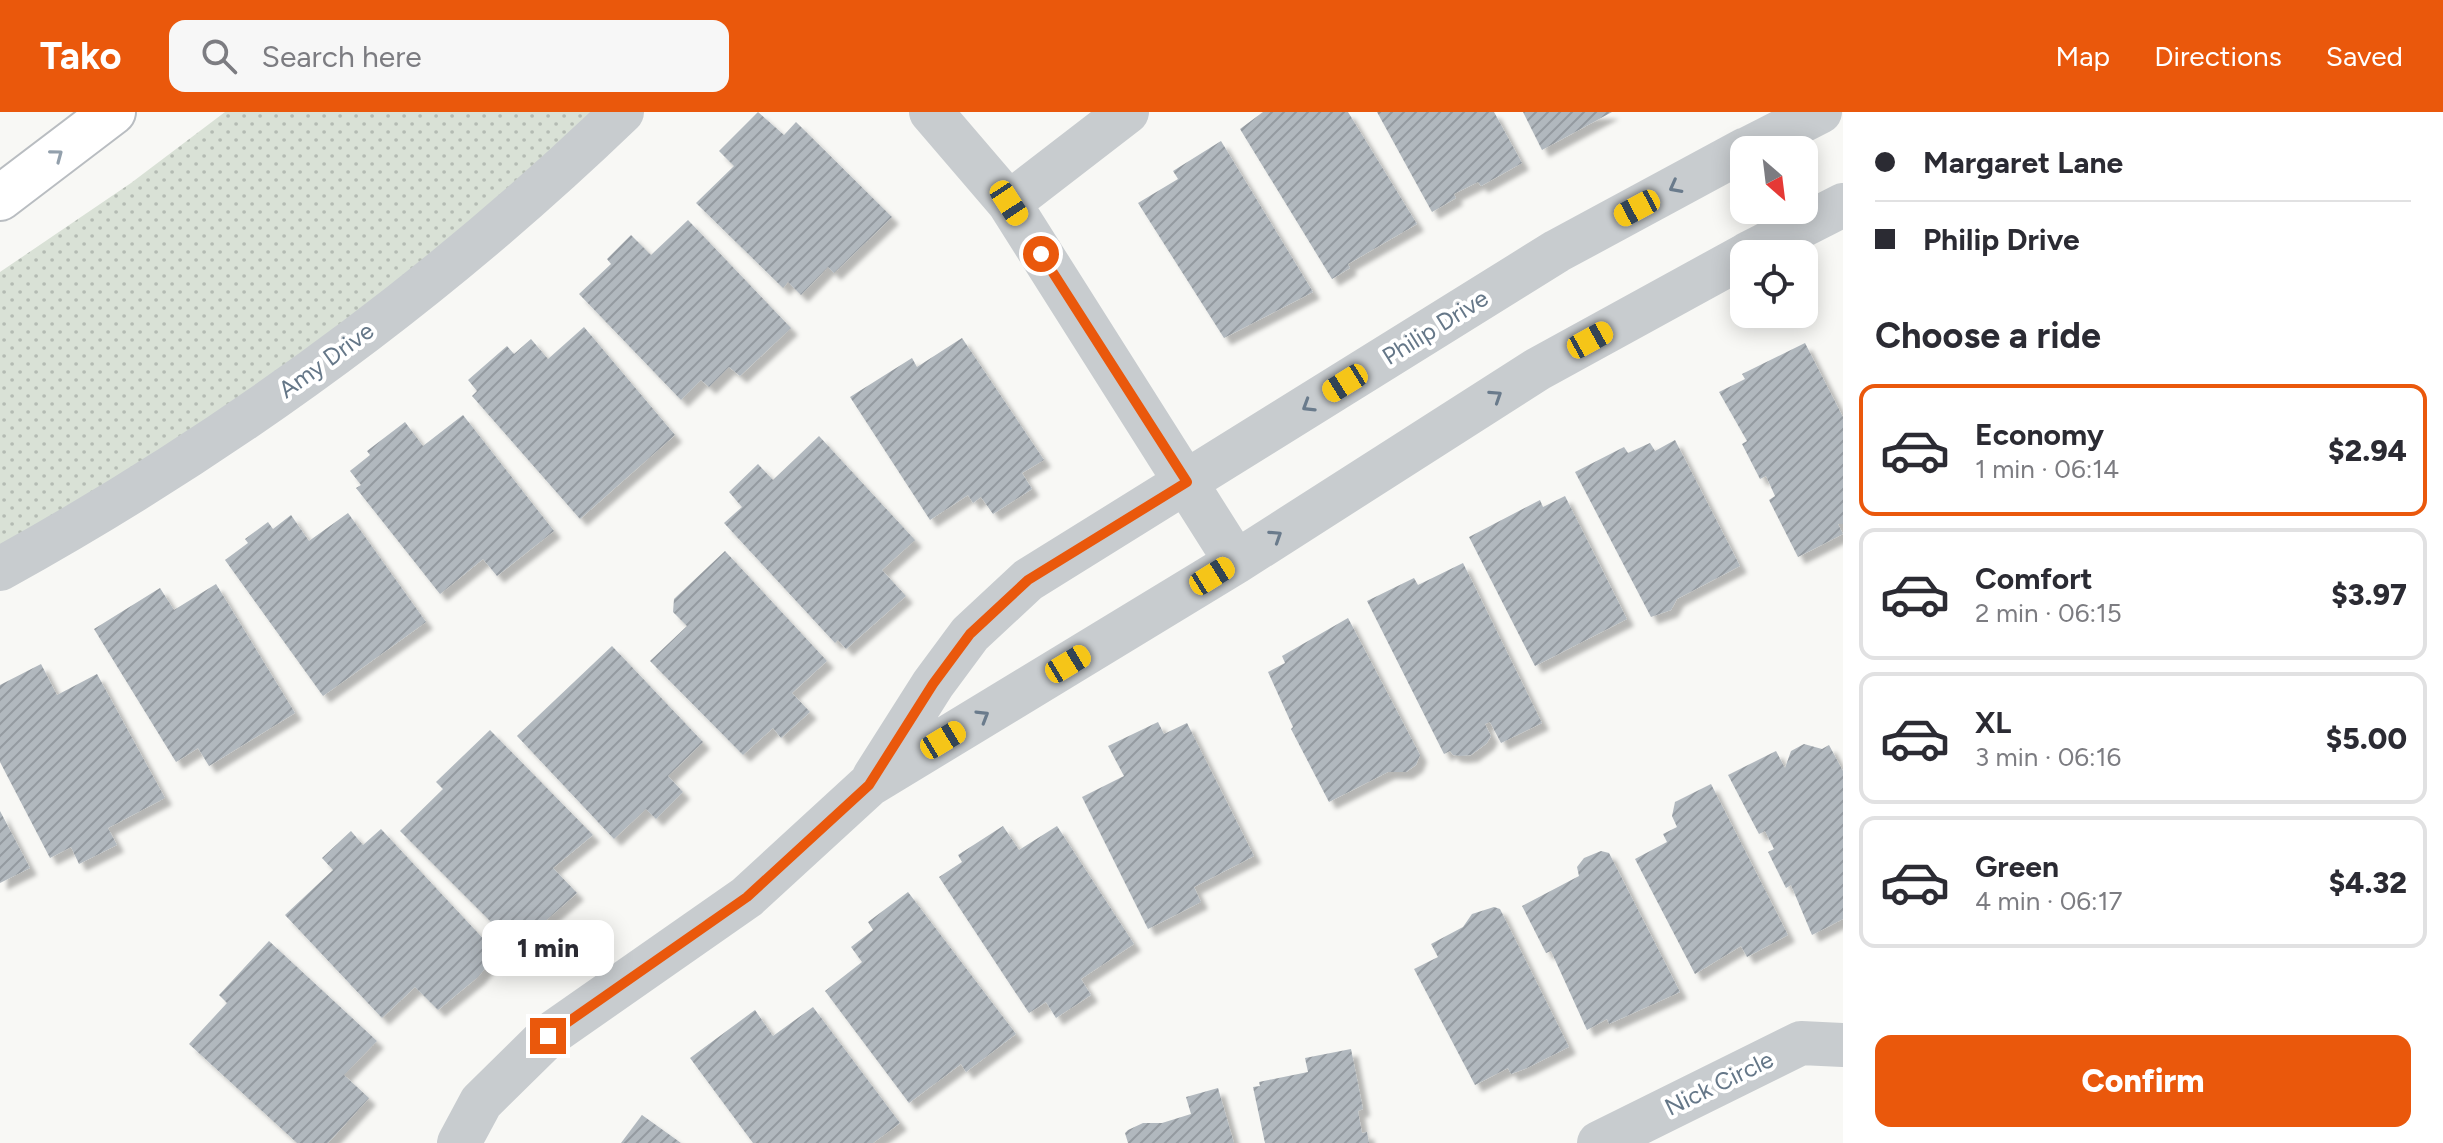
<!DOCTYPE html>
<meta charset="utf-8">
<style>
body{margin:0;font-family:Figtree,sans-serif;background:#f7f7f7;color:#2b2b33;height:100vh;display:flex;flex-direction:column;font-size:30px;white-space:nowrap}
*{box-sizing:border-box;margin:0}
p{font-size:26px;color:#7c7c81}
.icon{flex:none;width:44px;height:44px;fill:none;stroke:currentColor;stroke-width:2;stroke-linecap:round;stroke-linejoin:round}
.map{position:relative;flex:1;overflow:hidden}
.drawer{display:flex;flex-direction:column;background:#fff;width:600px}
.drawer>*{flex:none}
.top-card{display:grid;align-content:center;height:176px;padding:0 32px;background:#fff}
.needle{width:52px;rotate:152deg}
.tools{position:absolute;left:1730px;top:24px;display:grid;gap:16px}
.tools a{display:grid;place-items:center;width:88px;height:88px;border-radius:16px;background:#fff;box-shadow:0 4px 20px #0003;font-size:40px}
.end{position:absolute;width:36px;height:36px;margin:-18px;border:10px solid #ea580c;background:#fff;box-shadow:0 0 0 4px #fff}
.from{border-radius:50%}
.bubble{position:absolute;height:56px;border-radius:16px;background:#fff;box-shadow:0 4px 20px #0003;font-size:26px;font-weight:800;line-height:56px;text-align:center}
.car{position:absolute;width:24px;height:48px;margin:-24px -12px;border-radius:10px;box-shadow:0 0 6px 2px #0007;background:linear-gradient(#f5c518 24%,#345 0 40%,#f5c518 0 76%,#345 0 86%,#f5c518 0)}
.top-card b{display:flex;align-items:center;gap:28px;height:76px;font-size:30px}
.top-card b+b{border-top:2px solid #e1e1e2}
.top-card i{width:20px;height:20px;background:#2b2b33}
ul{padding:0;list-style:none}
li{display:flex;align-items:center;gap:24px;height:132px;margin:0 16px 12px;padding:0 16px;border:4px solid #e1e1e2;border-radius:16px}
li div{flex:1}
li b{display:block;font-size:30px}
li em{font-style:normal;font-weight:800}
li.on{border-color:#ea580c}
li>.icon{width:72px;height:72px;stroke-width:1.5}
h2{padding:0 32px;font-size:36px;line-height:96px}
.action{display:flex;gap:16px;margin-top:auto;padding:16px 32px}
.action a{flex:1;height:92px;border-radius:16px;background:#ea580c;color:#fff;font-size:32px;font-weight:800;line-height:92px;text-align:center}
header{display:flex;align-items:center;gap:48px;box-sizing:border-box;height:112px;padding:0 40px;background:#ea580c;color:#fff}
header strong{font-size:38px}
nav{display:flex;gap:44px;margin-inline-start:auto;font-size:28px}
.search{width:560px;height:72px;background:#f7f7f7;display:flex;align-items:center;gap:20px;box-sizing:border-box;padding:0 28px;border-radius:16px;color:#7c7c81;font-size:30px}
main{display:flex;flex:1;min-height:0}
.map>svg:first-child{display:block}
.grass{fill:url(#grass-dots)}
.building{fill:url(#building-hatch);filter:url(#shadow)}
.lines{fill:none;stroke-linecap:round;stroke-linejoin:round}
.major-casing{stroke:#b9bdc1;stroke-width:48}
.minor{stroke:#c8cccf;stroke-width:44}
.major{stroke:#fff;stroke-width:44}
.oneway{stroke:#93a0ac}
.oneway2{stroke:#6a7b8c}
.route{stroke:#ea580c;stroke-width:10}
.labels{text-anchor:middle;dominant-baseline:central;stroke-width:8;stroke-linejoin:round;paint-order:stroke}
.street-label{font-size:24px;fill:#657788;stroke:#fff}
</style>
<header>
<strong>Tako</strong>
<div class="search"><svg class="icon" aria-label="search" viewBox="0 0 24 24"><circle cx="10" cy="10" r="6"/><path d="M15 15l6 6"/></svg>Search here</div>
<nav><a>Map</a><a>Directions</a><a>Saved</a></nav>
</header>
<main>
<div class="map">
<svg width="1843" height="1031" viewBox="0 0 1843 1031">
<defs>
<pattern id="grass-dots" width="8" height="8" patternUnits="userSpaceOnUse" patternTransform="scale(2)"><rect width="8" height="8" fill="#d9e1d6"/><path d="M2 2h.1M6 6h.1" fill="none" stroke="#b4bbb3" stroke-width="1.8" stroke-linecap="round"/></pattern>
<pattern id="building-hatch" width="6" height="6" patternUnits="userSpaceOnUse" patternTransform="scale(2)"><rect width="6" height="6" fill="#b1b8be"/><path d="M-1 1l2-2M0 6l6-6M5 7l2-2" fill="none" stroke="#949aa0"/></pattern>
<filter id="shadow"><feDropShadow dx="7" dy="7" stdDeviation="2" flood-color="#0004"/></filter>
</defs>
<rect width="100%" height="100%" fill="#f8f8f5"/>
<path class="grass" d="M225,0H600L542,56L229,303L0,442V160L131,71Z"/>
<path class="building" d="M758,0L784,23L796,10L892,105L834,161L828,155L801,183L788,170L783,176L696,91L734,54L719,39Z
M1263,0H1348L1417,112L1348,152L1350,156L1332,167L1240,17Z
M1377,0H1494L1522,51L1481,74L1478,70L1454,82L1456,86L1432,100Z
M1523,0H1612L1542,38Z
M1221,29L1313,180L1224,226L1138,91L1178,67L1173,59Z
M688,108L791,216L740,264L729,255L709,275L701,268L681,288L579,182L611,152L607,147L631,123L651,143Z
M584,215L675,323L580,407L472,284L477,279L468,268L507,234L514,242L531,227L548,247Z
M962,226L1044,348L1022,361L1032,377L993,402L981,385L973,391L968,383L930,408L850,285L912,246L917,255Z
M1805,231L1843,305V412H1838L1843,422L1798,445L1769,388L1775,384L1766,364L1760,367L1742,332L1747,329L1719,280L1745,267L1742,262Z
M463,303L554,419L497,464L483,447L440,482L356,376L361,373L350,359L370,343L367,339L405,310L423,334Z
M819,324L915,428L882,458L906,484L846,537L838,528L835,531L724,411L742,395L729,380L758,352L773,368Z
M1675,328L1740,454L1677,487L1671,498L1651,505L1575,360L1624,335L1628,341L1650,331L1655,339Z
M1565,384L1627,507L1535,554L1469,425L1540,388L1543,395Z
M348,401L426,510L323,584L225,448L248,431L245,427L268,410L273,417L291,403L309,429Z
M725,439L827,549L792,581L810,600L781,626L773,616L743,643L650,549L687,514L673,500L674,487Z
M1463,451L1542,611L1501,631L1490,610L1485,612L1491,624L1487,631L1471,643L1461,644L1453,643L1450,639L1444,642L1367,489L1414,466L1418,473Z
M216,472L295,601L209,654L198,636L176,650L94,517L160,476L174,498Z
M1348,506L1420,643L1416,653L1406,660H1388L1329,690L1291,617L1293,615L1268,560L1285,551L1282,544Z
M612,534L703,630L668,664L683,680L656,707L646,697L614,727L517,624Z
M41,552L57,583L97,562L165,686L108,716L117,733L79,752L71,735L50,746L0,650V573Z
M1158,610L1164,622L1187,611L1254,744L1194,775L1201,790L1148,817L1082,685L1124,664L1108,634Z
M490,618L593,723L553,756L577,781L516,835L400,719L443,677L436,670Z
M1804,632L1822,637L1829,633L1843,659V807L1812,823L1791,773L1786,776L1768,740L1774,737L1765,719L1759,722L1728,663L1776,639L1785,656L1791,639Z
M1711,672L1788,823L1747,845L1741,834L1695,862L1635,747L1667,730L1663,722L1677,715L1672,704L1675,690Z
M0,699L30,756L0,771Z
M1003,714L1019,738L1057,714L1134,832L1081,867L1091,883L1056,906L1046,890L1029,901L939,765L962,750L958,743Z
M381,717L491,835L486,839L493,847L478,865L438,898L415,875L382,906L285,803L333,758L322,746L351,719L363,733Z
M1601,739L1609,741L1680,880L1609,912L1607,907L1587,918L1551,839L1546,841L1522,794L1579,764L1577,755L1584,746Z
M908,780L1016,922L966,960L961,952L909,991L825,879L862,850L851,835L873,818L868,810Z
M1494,795L1500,797L1569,935L1527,956L1511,962L1508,956L1475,973L1414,857L1438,845L1431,832L1463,815L1472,802Z
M269,829L377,929L344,963L369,986L328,1031H297L189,932L227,891L219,883Z
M813,895L900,1011L873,1031H753L690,946L755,898L773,924Z
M1351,937L1363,997L1358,999L1362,1021L1367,1020L1369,1031H1265L1253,975L1260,974L1259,970L1308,960L1305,946Z
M1218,976L1234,1031H1128L1125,1021L1128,1018L1143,1011H1162L1191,1002L1186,985Z
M642,1003L681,1031H621Z"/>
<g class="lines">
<defs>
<path id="major" d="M0,86L113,0"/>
</defs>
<use href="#major" class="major-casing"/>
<path class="minor" d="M931,0L1009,91L1236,450
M1745,38L1820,0
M1009,91L1127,0
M1747,142L1843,93
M0,457C226,332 436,179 622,0
M874,665L933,572L970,522L1028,468L1557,139L1744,38
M459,1031L481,990L548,924L747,785L869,673L1236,450L1538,257L1744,144
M1599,1031L1801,931L1843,933"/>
<use href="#major" class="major"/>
</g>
<defs><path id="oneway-chevron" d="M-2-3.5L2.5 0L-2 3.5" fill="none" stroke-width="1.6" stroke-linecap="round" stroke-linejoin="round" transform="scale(2)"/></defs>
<use class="oneway" href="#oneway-chevron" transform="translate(57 43) rotate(-37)"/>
<g class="oneway2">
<use href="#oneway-chevron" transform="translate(1675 75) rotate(152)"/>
<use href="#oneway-chevron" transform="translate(1496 284) rotate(-33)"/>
<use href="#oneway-chevron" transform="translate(1308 294) rotate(148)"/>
<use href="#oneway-chevron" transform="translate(1276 424) rotate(-33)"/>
<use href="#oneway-chevron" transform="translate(983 604) rotate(-31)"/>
</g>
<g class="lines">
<path class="route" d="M548,924L747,785L869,673L933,572L970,522L1028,468L1187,370L1041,142"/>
</g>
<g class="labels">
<g class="street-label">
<text transform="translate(1435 215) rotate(-32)">Philip Drive</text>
<text transform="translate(326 248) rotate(-36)">Amy Drive</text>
<text transform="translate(1719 971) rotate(-26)">Nick Circle</text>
</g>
</g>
</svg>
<div class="tools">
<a><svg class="needle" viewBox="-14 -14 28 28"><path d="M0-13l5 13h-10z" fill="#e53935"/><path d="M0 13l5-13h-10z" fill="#7c7c81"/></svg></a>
<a><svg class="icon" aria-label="locate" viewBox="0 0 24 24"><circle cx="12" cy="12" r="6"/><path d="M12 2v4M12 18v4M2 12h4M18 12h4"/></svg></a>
</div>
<i class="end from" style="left:1041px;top:142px"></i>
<i class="end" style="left:548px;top:924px"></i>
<div class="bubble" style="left:482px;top:808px;width:132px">1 min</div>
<i class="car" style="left:1009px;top:91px;rotate:147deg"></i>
<i class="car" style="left:1637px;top:96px;rotate:242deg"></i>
<i class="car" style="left:1590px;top:228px;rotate:61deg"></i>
<i class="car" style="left:1345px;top:271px;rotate:238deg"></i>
<i class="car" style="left:1212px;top:464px;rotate:58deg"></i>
<i class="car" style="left:1068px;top:552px;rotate:59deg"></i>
<i class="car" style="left:943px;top:628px;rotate:59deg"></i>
</div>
<section class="drawer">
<div class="top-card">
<b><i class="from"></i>Margaret Lane</b>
<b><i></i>Philip Drive</b>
</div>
<h2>Choose a ride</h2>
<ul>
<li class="on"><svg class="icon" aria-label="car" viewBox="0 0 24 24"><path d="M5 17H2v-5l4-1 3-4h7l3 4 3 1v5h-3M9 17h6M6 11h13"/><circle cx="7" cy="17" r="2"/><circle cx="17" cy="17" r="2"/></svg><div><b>Economy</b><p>1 min · 06:14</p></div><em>$2.94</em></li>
<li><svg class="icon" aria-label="car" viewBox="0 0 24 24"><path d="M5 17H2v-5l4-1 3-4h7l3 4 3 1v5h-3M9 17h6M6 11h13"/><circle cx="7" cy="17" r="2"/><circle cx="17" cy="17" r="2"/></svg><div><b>Comfort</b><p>2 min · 06:15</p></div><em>$3.97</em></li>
<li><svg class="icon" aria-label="car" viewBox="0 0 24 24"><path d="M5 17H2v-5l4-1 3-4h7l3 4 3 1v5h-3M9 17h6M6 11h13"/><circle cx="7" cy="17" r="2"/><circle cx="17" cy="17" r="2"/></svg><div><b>XL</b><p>3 min · 06:16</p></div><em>$5.00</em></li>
<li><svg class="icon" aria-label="car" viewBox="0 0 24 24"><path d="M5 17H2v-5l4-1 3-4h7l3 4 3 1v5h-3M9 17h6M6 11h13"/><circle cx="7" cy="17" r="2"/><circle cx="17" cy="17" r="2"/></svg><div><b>Green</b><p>4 min · 06:17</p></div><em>$4.32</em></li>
</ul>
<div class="action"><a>Confirm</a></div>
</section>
</main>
